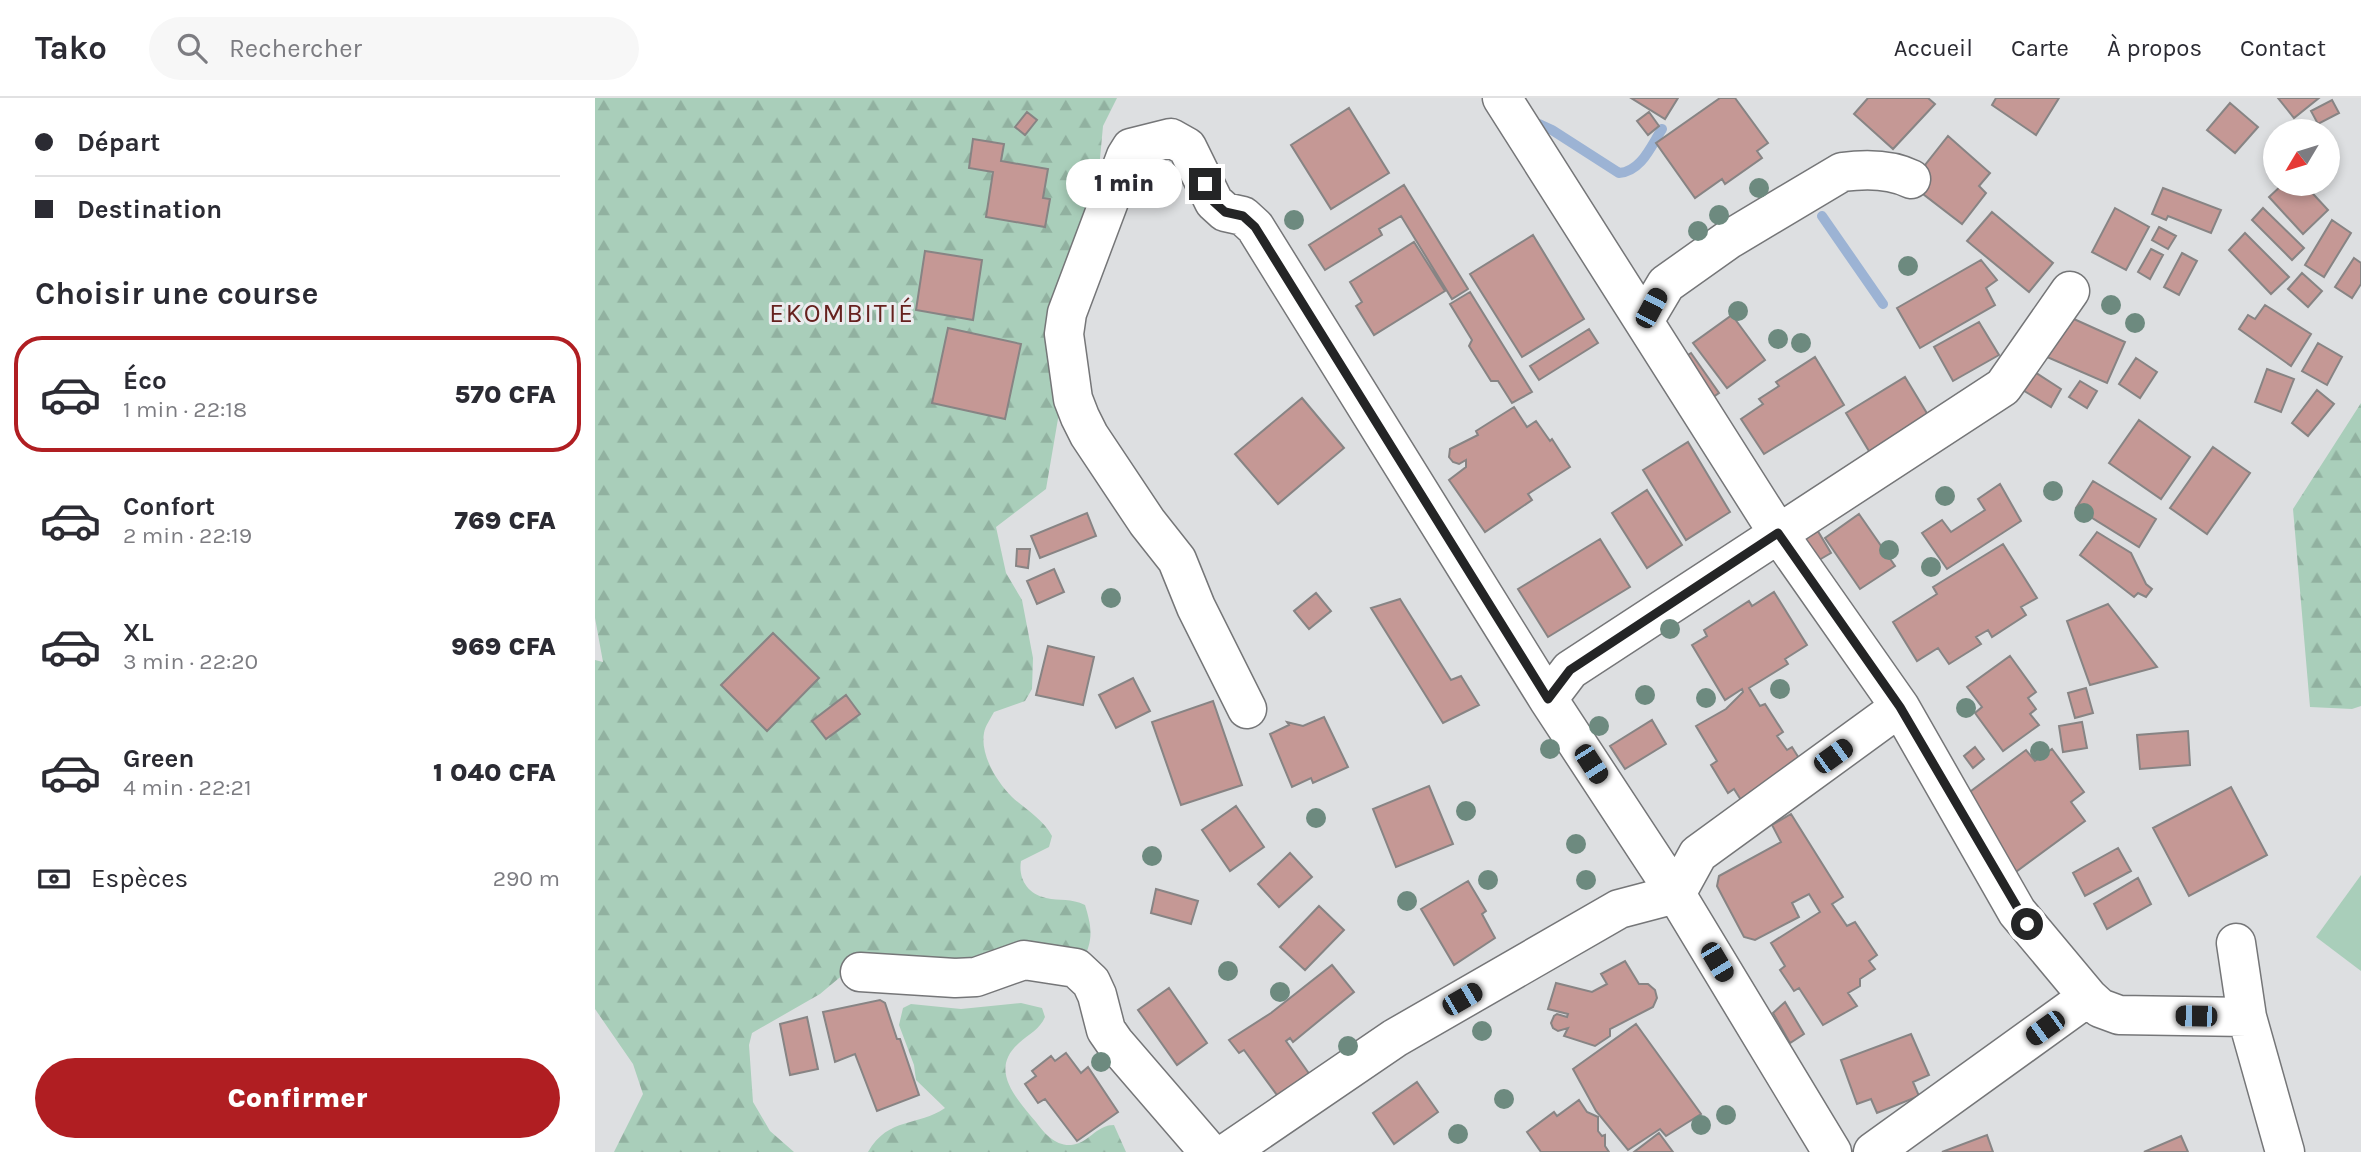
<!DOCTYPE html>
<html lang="fr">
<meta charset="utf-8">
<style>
body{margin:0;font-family:Karla,sans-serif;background:#f7f7f7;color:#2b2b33;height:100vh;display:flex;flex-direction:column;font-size:26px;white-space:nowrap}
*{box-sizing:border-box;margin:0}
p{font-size:23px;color:#7c7c81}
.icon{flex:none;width:38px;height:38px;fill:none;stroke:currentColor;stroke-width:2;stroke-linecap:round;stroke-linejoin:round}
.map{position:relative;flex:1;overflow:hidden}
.panel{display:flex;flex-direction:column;background:#fff;width:595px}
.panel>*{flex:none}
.banner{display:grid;align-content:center;height:154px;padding:0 35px;background:#fff}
.needle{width:46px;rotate:232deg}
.tools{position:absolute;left:1668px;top:21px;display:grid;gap:14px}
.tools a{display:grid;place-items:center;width:77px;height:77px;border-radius:50%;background:#fff;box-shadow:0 4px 10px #0003;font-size:35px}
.end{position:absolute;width:32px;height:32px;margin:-16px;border:9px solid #242526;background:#fff;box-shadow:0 0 0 4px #fff}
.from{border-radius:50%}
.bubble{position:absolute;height:49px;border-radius:24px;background:#fff;box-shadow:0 4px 10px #0003;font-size:23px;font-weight:800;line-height:49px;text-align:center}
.car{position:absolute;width:21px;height:42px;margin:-21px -10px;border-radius:9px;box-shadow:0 0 5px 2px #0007;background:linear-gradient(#222 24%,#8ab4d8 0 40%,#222 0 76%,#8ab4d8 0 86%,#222 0)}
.banner b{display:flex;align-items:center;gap:24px;height:66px;font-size:26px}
.banner b+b{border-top:2px solid #e1e1e2}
.banner i{width:18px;height:18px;background:#2b2b33}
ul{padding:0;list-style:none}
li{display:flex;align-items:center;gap:21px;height:116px;margin:0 14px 10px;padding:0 21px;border:4px solid transparent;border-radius:28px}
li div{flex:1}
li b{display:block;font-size:26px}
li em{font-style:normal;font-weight:800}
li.selected{border-color:#b01e22}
li>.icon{width:63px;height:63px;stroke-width:1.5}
h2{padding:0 35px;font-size:32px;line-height:84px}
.pay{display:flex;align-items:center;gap:18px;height:77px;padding:0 35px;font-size:26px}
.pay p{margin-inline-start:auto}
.action{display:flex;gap:14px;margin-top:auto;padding:14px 35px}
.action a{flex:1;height:80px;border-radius:42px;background:#b01e22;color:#fff;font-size:28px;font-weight:800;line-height:80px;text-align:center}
header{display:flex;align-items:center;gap:42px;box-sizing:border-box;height:98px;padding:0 35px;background:#fff;border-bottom:2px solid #e1e1e2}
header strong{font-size:33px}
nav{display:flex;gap:38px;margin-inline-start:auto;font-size:24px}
.search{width:490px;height:63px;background:#f7f7f7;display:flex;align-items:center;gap:18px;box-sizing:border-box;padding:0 24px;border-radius:38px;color:#7c7c81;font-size:26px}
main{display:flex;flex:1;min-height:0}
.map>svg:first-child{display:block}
.forest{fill:url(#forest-firs)}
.garden{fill:#a9ceba}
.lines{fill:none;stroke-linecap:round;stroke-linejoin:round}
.stream{stroke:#9cb3d4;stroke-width:10}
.building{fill:#c59895;stroke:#878484;stroke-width:2}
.minor-casing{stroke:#757678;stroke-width:41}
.minor{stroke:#fff;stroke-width:38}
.tree{fill:#6d8a7f}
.route{stroke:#242526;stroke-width:9}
.labels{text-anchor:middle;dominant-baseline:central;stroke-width:6;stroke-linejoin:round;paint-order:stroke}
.quarter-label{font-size:26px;letter-spacing:2px;fill:#66211e;stroke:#eaecee}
</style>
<header>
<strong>Tako</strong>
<div class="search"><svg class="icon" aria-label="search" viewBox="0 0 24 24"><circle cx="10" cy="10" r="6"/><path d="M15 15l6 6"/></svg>Rechercher</div>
<nav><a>Accueil</a><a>Carte</a><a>À propos</a><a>Contact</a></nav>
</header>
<main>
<section class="panel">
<div class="banner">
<b><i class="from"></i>Départ</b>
<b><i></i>Destination</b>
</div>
<h2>Choisir une course</h2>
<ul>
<li class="selected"><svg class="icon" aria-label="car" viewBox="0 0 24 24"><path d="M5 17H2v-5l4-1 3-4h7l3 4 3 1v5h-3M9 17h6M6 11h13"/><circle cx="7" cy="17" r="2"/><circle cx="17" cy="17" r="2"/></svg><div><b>Éco</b><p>1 min · 22:18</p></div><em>570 CFA</em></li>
<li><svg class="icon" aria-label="car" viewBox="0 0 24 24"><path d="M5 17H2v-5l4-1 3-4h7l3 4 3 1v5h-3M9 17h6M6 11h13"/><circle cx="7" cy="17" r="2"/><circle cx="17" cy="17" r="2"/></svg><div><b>Confort</b><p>2 min · 22:19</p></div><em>769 CFA</em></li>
<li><svg class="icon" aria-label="car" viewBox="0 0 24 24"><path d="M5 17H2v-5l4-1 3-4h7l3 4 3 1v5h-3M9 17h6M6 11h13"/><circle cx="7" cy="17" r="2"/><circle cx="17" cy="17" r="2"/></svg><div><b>XL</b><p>3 min · 22:20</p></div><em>969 CFA</em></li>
<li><svg class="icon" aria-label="car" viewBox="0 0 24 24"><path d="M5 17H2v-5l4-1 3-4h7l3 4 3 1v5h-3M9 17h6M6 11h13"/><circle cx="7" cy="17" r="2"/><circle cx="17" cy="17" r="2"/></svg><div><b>Green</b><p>4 min · 22:21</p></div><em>1 040 CFA</em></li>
</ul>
<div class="pay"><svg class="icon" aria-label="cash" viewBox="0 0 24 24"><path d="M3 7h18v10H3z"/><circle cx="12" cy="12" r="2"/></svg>Espèces<p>290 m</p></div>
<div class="action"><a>Confirmer</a></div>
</section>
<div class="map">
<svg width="1766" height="1054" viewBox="0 0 1766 1054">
<defs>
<pattern id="forest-firs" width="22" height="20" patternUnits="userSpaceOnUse" patternTransform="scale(1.75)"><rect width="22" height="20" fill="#a9ceba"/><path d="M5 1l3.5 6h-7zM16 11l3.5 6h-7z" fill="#91b1a0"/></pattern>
</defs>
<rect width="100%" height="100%" fill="#dddfe1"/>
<path class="forest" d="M0,0H522L508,28L502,93L451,391L401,429L411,475L427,502L438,560L437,591L430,603L399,614C396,620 390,628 389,635C385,657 402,684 417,699C431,712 448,721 457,738L454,749L426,763C423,780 432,796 451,800C465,803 476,800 490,807C497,830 499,843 486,865L256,870L225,896L157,935L154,947L158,1004L175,1033L199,1054H19L48,996L38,966L0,911V562L8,564L0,520Z
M1766,305V608L1757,611L1715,609L1698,411Z
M426,905L447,910L450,919C445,931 434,936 424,945C393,972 422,1001 441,1024C449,1035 460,1048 476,1047C493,1046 501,1027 519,1027L531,1054H273C294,1018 323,1029 350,1010L321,982L319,967L304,927L308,910L316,906L366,911Z"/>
<path class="garden" d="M1766,777V873L1721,839Z"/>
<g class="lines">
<path class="stream" d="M944,26L957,32L1024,75C1046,74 1056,48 1067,31
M1227,118L1288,206"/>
</g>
<path class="building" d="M1036,0H1083L1070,21Z
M1125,0H1140L1173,45L1162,53L1167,60L1130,86L1127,81L1100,100L1061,45Z
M1273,0H1333L1340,6L1298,51L1259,16Z
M1401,0H1464L1441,37L1397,7Z
M1683,0H1724L1699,20Z
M1737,2L1744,15L1723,26L1716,13Z
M1635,5L1663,29L1640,55L1612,32Z
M754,10L794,75L736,111L696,47Z
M432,14L442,22L430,37L420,29Z
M1054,14L1064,28L1053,37L1042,23Z
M1353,38L1395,75L1384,88L1391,95L1367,126L1315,86Z
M378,41L409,46L406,63L453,71L448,100L455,101L450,129L391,119L398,74L374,70Z
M1688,86H1709L1733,112L1708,136L1674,99Z
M809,87L873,191L857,201L806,118L784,131L787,137L730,172L714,147Z
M1568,90L1626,112L1616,135L1573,118L1571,122L1557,116Z
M1520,110L1554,129L1531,172L1497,154Z
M1668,110L1709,150L1697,162L1657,122Z
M1397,114L1458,165L1434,194L1372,143Z
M1737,122L1756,135L1729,179L1710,167Z
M1564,129L1581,138L1573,151L1557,142Z
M1650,135L1694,179L1676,196L1634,152Z
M938,137L989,221L927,259L875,176Z
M819,144L850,193L779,237L761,208L767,204L755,184Z
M1556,151L1568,157L1555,181L1543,174Z
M330,153L387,162L378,222L321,212Z
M1587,155L1602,163L1584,197L1569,189Z
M1759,160L1766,165V186L1757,200L1740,189Z
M1386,162L1402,182L1391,190L1400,207L1325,250L1302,210Z
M1707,175L1727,193L1713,209L1693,191Z
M875,194L937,294L917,305L903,283H896L874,248L877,242L855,206Z
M1670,207L1716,236L1696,268L1644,231L1653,217L1660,221Z
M1137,217L1170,262L1132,290L1098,245Z
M1470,217L1530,244L1512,285L1452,259Z
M1384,224L1404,257L1358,283L1339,249Z
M353,230L426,246L410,321L337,305Z
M994,231L1003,245L944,282L935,268Z
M1723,245L1747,259L1732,287L1707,273Z
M1096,255L1124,295L1108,306L1080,265Z
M1220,259L1249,307L1169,356L1146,321L1168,306L1164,301L1184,288L1181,284Z
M1541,260L1562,274L1545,300L1524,286Z
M1432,269L1466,291L1456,309L1421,288Z
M1672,271L1699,281L1686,314L1660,304Z
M1310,279L1336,322L1277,358L1251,315Z
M1485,283L1502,293L1492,310L1474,299Z
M1722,292L1739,306L1713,338L1697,325Z
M707,300L749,350L683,406L640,356Z
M919,309L932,329L941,323L955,343L957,341L975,369L933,396L937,402L890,434L854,382L871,369V362L864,366L858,364L854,359L855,351L883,337L881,333Z
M1544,322L1595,359L1566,401L1514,365Z
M1093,344L1135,414L1091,442L1048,372Z
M1618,349L1655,375L1612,436L1575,410Z
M1498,383L1561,421L1544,449L1481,410Z
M1405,386L1426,423L1352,471L1327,435L1347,422L1356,434L1390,412L1383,401Z
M1052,392L1087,447L1052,470L1017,415Z
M492,415L501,438L445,460L436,438Z
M1264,416L1300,468L1265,491L1230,440Z
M1215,420L1236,455L1212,469L1192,434Z
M1502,434L1536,455L1551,486L1557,491L1551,499L1543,495L1539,499L1485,457Z
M1005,441L1035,489L953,539L923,491Z
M1408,446L1442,500L1426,509L1431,517L1397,539L1393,532L1381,539L1386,546L1354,566L1343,550L1322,563L1298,524L1342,496L1338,489Z
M422,451H435L433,470L421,468Z
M459,471L469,494L442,506L432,483Z
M1179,494L1212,547L1190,561L1193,566L1154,590L1165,608L1170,606L1188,634L1182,638L1192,652L1197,649L1212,673L1153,713L1139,691L1133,695L1116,667L1122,663L1101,628L1131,611L1148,594L1147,591L1130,602L1097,547L1112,538L1109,532L1154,503L1157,508Z
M721,495L736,513L714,531L699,513Z
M805,501L856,582L866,578L884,607L848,625L776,510Z
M1513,506L1562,569L1495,587L1472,523Z
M178,535L224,580L172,633L126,587Z
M453,548L499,559L488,607L441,597Z
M1415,558L1441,594L1433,600L1441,611L1435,616L1444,627L1408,653L1380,615L1387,609L1372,589Z
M538,580L555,613L521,630L504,597Z
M1491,590L1498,615L1480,620L1473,595Z
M251,597L265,616L231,641L217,623Z
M618,603L647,687L586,707L557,624Z
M729,619L753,669L718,685L716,680L697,689L675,636L694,627L692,624L708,628Z
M1057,622L1071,646L1030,671L1015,648Z
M1487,624L1492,650L1468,654L1464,628Z
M1593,633L1595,667L1545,671L1542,637Z
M1380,649L1389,661L1378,670L1369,658Z
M1457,651L1489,694L1476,704L1490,723L1418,776L1364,702L1431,652L1440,663Z
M834,688L858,746L801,769L778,711Z
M1636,689L1672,757L1594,798L1558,730Z
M641,708L669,749L635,773L607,732Z
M1196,716L1248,799L1237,806L1252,828L1260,824L1282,857L1274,863L1280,871L1265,881V888L1253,895L1262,908L1228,927L1204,890L1199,893L1185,872L1190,868L1176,845L1225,814L1214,796L1197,805L1204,819L1160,842L1149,839L1122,788L1124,778L1186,744L1177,727Z
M1523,750L1536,773L1490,798L1478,775Z
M695,755L717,779L684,809L663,786Z
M1543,780L1556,806L1512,831L1499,806Z
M873,783L891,813L887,816L900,840L859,867L826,811Z
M561,791L603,803L596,826L556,815Z
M724,808L749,832L710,872L685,849Z
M1030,863L1044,886H1053L1060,892L1062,900L1058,909L1015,931V938L1000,948L969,938L973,930L963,933L958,930L956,925L959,918L962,916L972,919L973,916L953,911L961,885L997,894L1012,886L1006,876Z
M737,867L759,894L698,944L695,940L691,943L720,984L690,1008L649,952L644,955L634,942L676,915Z
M574,890L612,945L582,967L543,912Z
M285,902L290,905L302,941H305L324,997L282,1013L260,956L240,964L228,914Z
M1190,904L1209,936L1195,945L1178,915Z
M212,919L223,971L195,977L185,926Z
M1041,926L1106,1016L1071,1038L1065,1031L1033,1052L1001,1013L978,971Z
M1316,936L1334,977L1318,984L1324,998L1282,1015L1276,1001L1262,1006L1246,962Z
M471,955L486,975L493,969L523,1014L482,1043L450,1001L443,1005L430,986L441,978L437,973L456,958L460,963Z
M822,984L843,1014L799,1046L778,1015Z
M984,1002L992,1014L1003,1019V1033L1007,1038L1010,1037V1048L1014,1054H946L932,1034L959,1014L962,1018Z
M1064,1035L1078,1054H1039Z
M1392,1037L1398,1054H1347Z
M1586,1038L1593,1054H1549Z"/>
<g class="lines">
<defs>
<path id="minor" d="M907,0L1183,435L1305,609L1422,814L1493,899L1505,910L1524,917L1652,919
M1049,223L1071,186L1133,142L1247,74C1269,71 1296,71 1316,81
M953,601L975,572L1408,289L1475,193
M652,611L601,509L582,462L552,424L494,337L485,319L478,301L469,236L472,215L531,58L536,50L576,40L592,49L619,104L630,114L648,118L660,129L953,601L1081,796L1237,1054
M1641,845L1652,919L1690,1054
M265,874L360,880L381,879L429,862L481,870L496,884L502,897L511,932L520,945L614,1054
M633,1054L800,940L1024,811L1081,796L1103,756L1305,609
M1278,1054L1493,899"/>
</defs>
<use href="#minor" class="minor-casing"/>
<use href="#minor" class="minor"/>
</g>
<g class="tree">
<circle cx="1164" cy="90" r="10"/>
<circle cx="1124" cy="117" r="10"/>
<circle cx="699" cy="122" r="10"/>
<circle cx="1103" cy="133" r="10"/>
<circle cx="1313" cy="168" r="10"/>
<circle cx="1516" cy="207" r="10"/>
<circle cx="1143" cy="213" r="10"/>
<circle cx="1540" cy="225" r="10"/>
<circle cx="1183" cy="241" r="10"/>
<circle cx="1206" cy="245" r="10"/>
<circle cx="1458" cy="393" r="10"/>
<circle cx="1350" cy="398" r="10"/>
<circle cx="1489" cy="415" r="10"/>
<circle cx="1294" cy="452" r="10"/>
<circle cx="1336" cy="469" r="10"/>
<circle cx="516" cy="500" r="10"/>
<circle cx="1075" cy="531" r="10"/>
<circle cx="1185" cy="591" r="10"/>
<circle cx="1050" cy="597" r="10"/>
<circle cx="1111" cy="600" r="10"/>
<circle cx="1371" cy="610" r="10"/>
<circle cx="1004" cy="628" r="10"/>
<circle cx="955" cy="651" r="10"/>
<circle cx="1445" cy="653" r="10"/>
<circle cx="871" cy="713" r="10"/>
<circle cx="721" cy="720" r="10"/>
<circle cx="981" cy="746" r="10"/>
<circle cx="557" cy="758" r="10"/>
<circle cx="893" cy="782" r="10"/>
<circle cx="991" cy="782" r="10"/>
<circle cx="812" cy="803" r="10"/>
<circle cx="633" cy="873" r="10"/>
<circle cx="685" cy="894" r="10"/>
<circle cx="887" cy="933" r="10"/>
<circle cx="753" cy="948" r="10"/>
<circle cx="506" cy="964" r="10"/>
<circle cx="909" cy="1001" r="10"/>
<circle cx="1131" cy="1017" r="10"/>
<circle cx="1106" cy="1027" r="10"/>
<circle cx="863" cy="1036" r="10"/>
</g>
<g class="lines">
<path class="route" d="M610,86L619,104L630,114L648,118L660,129L953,601L975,572L1183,435L1305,609L1432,826"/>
</g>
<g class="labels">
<g class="quarter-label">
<text x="247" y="215">EKOMBITIÉ</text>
</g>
</g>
</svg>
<div class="tools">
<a><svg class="needle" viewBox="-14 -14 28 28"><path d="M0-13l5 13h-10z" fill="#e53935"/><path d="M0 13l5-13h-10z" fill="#7c7c81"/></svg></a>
</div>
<i class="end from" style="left:1432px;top:826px"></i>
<i class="end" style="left:610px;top:86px"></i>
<div class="bubble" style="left:471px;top:61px;width:116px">1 min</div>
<i class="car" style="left:1056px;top:210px;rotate:28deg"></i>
<i class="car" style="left:1238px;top:658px;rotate:54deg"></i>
<i class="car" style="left:996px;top:666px;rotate:147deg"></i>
<i class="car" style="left:1122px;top:864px;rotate:149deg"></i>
<i class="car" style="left:867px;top:901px;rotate:60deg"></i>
<i class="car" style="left:1601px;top:918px;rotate:271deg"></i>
<i class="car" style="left:1450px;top:930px;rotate:234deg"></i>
</div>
</main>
